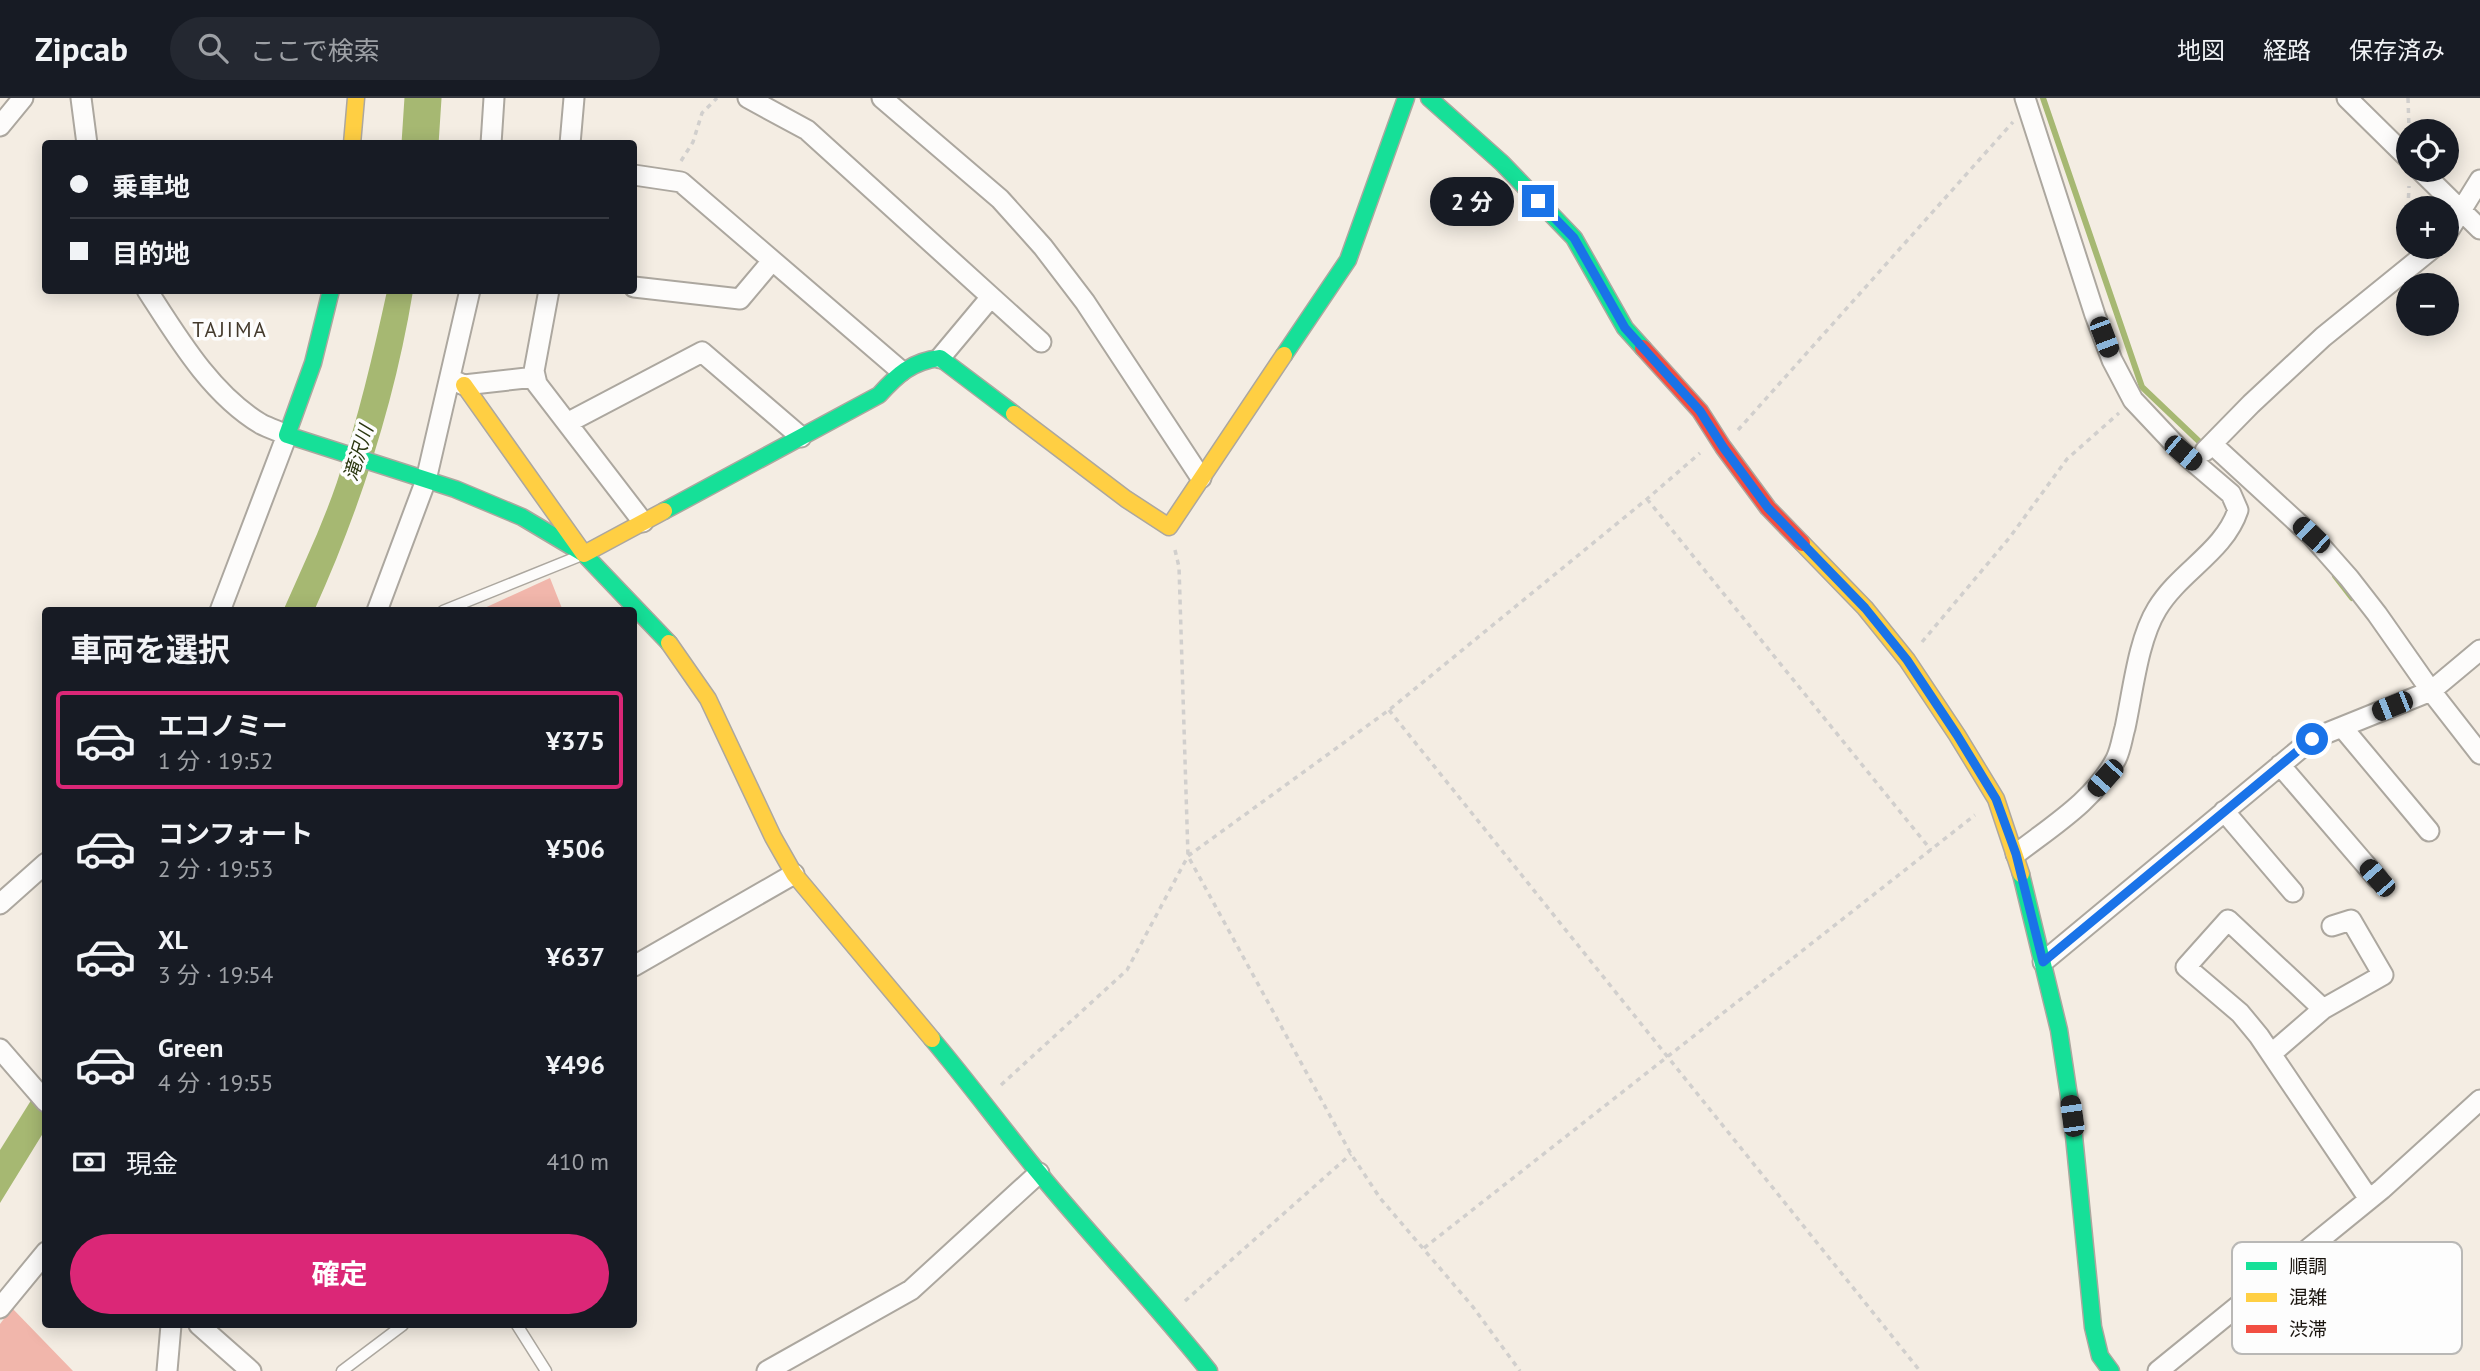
<!DOCTYPE html>
<html lang="ja">
<meta charset="utf-8">
<style>
body{margin:0;font-family:"PT Sans","Noto Sans JP",sans-serif;background:#242831;color:#f1f3f6;height:100vh;display:flex;flex-direction:column;font-size:26px;white-space:nowrap}
*{box-sizing:border-box;margin:0}
p{font-size:23px;color:#9ea1a6}
.icon{flex:none;width:38px;height:38px;fill:none;stroke:currentColor;stroke-width:2;stroke-linecap:round;stroke-linejoin:round}
.map{position:relative;flex:1;overflow:hidden}
.side{position:absolute;left:42px;top:509px;width:595px;height:721px;display:flex;flex-direction:column;background:#171b24;border-radius:7px;box-shadow:0 4px 18px #0003}
.side>*{flex:none}
.banner{position:absolute;left:42px;top:42px;width:595px;height:154px;border-radius:7px;box-shadow:0 4px 18px #0003;display:grid;align-content:center;height:154px;padding:0 28px;background:#171b24}
.buttons{position:absolute;left:2396px;top:21px;display:grid;gap:14px}
.buttons a{display:grid;place-items:center;width:63px;height:63px;border-radius:50%;background:#171b24;box-shadow:0 4px 18px #0003;font-size:35px}
.end{position:absolute;width:32px;height:32px;margin:-16px;border:9px solid #1a73e8;background:#fff;box-shadow:0 0 0 4px #fff}
.from{border-radius:50%}
.bubble{position:absolute;height:49px;border-radius:24px;background:#171b24;box-shadow:0 4px 18px #0003;font-size:23px;font-weight:700;line-height:49px;text-align:center}
.car{position:absolute;width:21px;height:42px;margin:-21px -10px;border-radius:9px;box-shadow:0 0 5px 2px #0007;background:linear-gradient(#222 24%,#8ab4d8 0 40%,#222 0 76%,#8ab4d8 0 86%,#222 0)}
.banner b{display:flex;align-items:center;gap:24px;height:66px;font-size:26px}
.banner b+b{border-top:2px solid #363941}
.banner i{width:18px;height:18px;background:#f1f3f6}
ul{padding:0;list-style:none}
li{display:flex;align-items:center;gap:21px;height:98px;margin:0 14px 10px;padding:0 14px;border:4px solid transparent;border-radius:7px}
li div{flex:1}
li b{display:block;font-size:26px}
li em{font-style:normal;font-weight:700}
li.on{border-color:#db2777}
li>.icon{width:63px;height:63px;stroke-width:1.5}
h2{padding:0 28px;font-size:32px;line-height:84px}
.pay{display:flex;align-items:center;gap:18px;height:77px;padding:0 28px;font-size:26px}
.pay p{margin-inline-start:auto}
.action{display:flex;gap:14px;margin-top:auto;padding:14px 28px}
.action a{flex:1;height:80px;border-radius:42px;background:#db2777;color:#fff;font-size:28px;font-weight:700;line-height:80px;text-align:center}
header{display:flex;align-items:center;gap:42px;box-sizing:border-box;height:98px;padding:0 35px;background:#171b24;border-bottom:2px solid #363941}
header strong{font-size:33px}
nav{display:flex;gap:38px;margin-inline-start:auto;font-size:24px}
.search{width:490px;height:63px;background:#242831;display:flex;align-items:center;gap:18px;box-sizing:border-box;padding:0 24px;border-radius:38px;color:#9ea1a6;font-size:26px}
.map>svg:first-child{display:block}
.forest{fill:#f1b6ab}
.water{fill:#a6b872}
.lines{fill:none;stroke-linecap:round;stroke-linejoin:round}
.stream{stroke:#a6b872;stroke-width:6}
.river{stroke:#a6b872;stroke-width:37}
.lane-casing{stroke:#aca79f;stroke-width:13}
.street-casing{stroke:#aca79f;stroke-width:23}
.fast-casing{stroke:#aca79f;stroke-width:19}
.slow-casing{stroke:#aca79f;stroke-width:19}
.jam-casing{stroke:#aca79f;stroke-width:19}
.path{stroke:#d1cfcd;stroke-width:3.5;stroke-dasharray:5 5;stroke-linecap:butt}
.lane{stroke:#fdfcfb;stroke-width:10}
.street{stroke:#fdfcfb;stroke-width:19}
.fast{stroke:#16e098;stroke-width:16}
.slow{stroke:#ffcf43;stroke-width:16}
.jam{stroke:#f24e42;stroke-width:16}
.route{stroke:#1a73e8;stroke-width:9}
.labels{text-anchor:middle;dominant-baseline:central;stroke-width:7;stroke-linejoin:round;paint-order:stroke}
.water-label{font-size:19px;font-style:italic;fill:#2b3710;stroke:#fdfdfd}
.quarter-label{font-size:21px;letter-spacing:2px;fill:#443a2c;stroke:#fdfdfd}
.key{fill:#fdfdfd;stroke:#b9b8b6;stroke-width:2}
.key-label{font-size:19px;fill:#1b1610}
</style>
<header>
<strong>Zipcab</strong>
<div class="search"><svg class="icon" aria-label="search" viewBox="0 0 24 24"><circle cx="10" cy="10" r="6"/><path d="M15 15l6 6"/></svg>ここで検索</div>
<nav><a>地図</a><a>経路</a><a>保存済み</a></nav>
</header>
<div class="map">
<svg width="2480" height="1273" viewBox="0 0 2480 1273">
<rect width="100%" height="100%" fill="#f4ede3"/>
<path class="forest" d="M550,480L563,513H478Z
M12,1210L73,1273H0V1226Z"/>
<path class="water" d="M387,193H413C395,303 360,411 314,513H283C302,470 322,428 337,384C358,321 373,257 387,193Z
M45,980V1032L0,1105V1052Z"/>
<g class="lines">
<path class="stream" d="M2043,0L2142,289L2206,350
M2335,478L2352,500"/>
<path class="river" d="M420,46L423,0"/>
<defs>
<path id="lane" d="M443,513L577,459
M517,1227L546,1273
M342,1273L403,1227"/>
<path id="street" d="M81,0L87,46
M748,0L807,32L1041,244
M882,0L1000,101L1043,149L1085,204L1201,380
M2347,0L2408,60
M0,28L23,0
M491,46L494,0
M570,46L574,0
M2420,72L2480,131
M634,77L681,84L901,273
M2446,137L2480,82
M634,189L740,201L772,163
M147,192C178,240 211,296 261,326C269,330 278,333 287,337L220,513
M549,192L534,273L537,286L643,424
M940,260L991,199
M457,284L464,287L535,279
M567,325L702,254L801,339
M2212,346L2311,437L2349,480L2377,516L2431,593L2480,656
M2205,353L2251,306L2323,239L2434,149
M377,513L426,382L470,192
M2342,629L2429,733
M2280,667L2377,780
M2224,713L2293,794
M2016,756C2052,728 2095,702 2116,661C2121,651 2122,640 2125,630C2133,593 2138,542 2157,511C2180,473 2224,454 2238,412L2231,396L2183,355L2133,302L2112,262L2095,217L2025,0
M0,806L46,765
M2043,864L2312,641L2431,593L2480,552
M634,868L794,776
M2323,911L2228,822L2186,869L2240,915L2259,938L2369,1101
M0,951L46,1004
M2271,956L2323,911L2383,877L2351,822L2332,828
M0,1210L46,1154
M199,1227L251,1273
M167,1273L171,1227
M767,1273L911,1192L1039,1075
M2158,1273L2382,1091L2480,1002"/>
<path id="fast" d="M1429,0L1502,65L1574,140L1625,230L1643,250
M331,192L313,265L287,337L455,391L522,419L584,456L669,545
M1284,257L1348,162L1406,0
M664,413L879,297C897,277 912,263 940,260L1014,316
M2021,776L2059,932L2072,1018L2093,1229L2100,1258L2111,1273
M932,941C969,985 1003,1031 1039,1075C1094,1142 1155,1205 1209,1273"/>
<path id="slow" d="M352,46L356,0
M464,287L584,456L664,413
M1014,316L1126,401L1169,429L1284,257
M1802,445L1865,510L1907,562L1957,637L1996,701L2021,776
M669,545L708,601L773,739L794,776L932,941"/>
<path id="jam" d="M1643,250L1700,313L1723,349L1768,410L1802,445"/>
</defs>
<use href="#lane" class="lane-casing"/>
<use href="#street" class="street-casing"/>
<use href="#fast" class="fast-casing"/>
<use href="#slow" class="slow-casing"/>
<use href="#jam" class="jam-casing"/>
<path class="path" d="M2408,0L2409,31
M681,63L693,44L702,15L717,0
M2408,110L2409,88
M2407,145L2408,112
M1738,332L2013,24
M1647,401L1931,752
M1175,452L1179,469L1188,758L1351,1056L1380,1100L1473,1209L1520,1273
M1922,544L2010,439L2067,361L2119,315
M1389,612L1920,1273
M1001,987L1127,872L1188,758L1389,612L1647,401L1700,355
M1424,1150L1975,717
M1185,1203L1351,1056"/>
<use href="#lane" class="lane"/>
<use href="#street" class="street"/>
<use href="#fast" class="fast"/>
<use href="#slow" class="slow"/>
<use href="#jam" class="jam"/>
</g>
<g class="lines">
<path class="route" d="M1538,103L1574,140L1625,230L1700,313L1723,349L1768,410L1865,510L1907,562L1957,637L1996,701L2016,756L2043,864L2312,641"/>
</g>
<g class="labels">
<g class="water-label">
<text transform="translate(358 355) rotate(-73)">滝沢川</text>
</g>
<g class="quarter-label">
<text x="230" y="231">TAJIMA</text>
</g>
</g>
<rect x="2232" y="1144" width="230" height="112" rx="10" class="key"/>
<rect x="2246" y="1164" width="31" height="8" fill="#16e098"/>
<rect x="2246" y="1195" width="31" height="9" fill="#ffcf43"/>
<rect x="2246" y="1227" width="31" height="8" fill="#f24e42"/>
<g class="key-label">
<text x="2289" y="1175">順調</text>
<text x="2289" y="1206">混雑</text>
<text x="2289" y="1238">渋滞</text>
</g>
</svg>
<div class="buttons">
<a><svg class="icon" aria-label="locate" viewBox="0 0 24 24"><circle cx="12" cy="12" r="6"/><path d="M12 2v4M12 18v4M2 12h4M18 12h4"/></svg></a>
<a>+</a>
<a>−</a>
</div>
<i class="end from" style="left:2312px;top:641px"></i>
<i class="end" style="left:1538px;top:103px"></i>
<div class="bubble" style="left:1430px;top:79px;width:84px">2 分</div>
<i class="car" style="left:2104px;top:239px;rotate:159deg"></i>
<i class="car" style="left:2183px;top:355px;rotate:130deg"></i>
<i class="car" style="left:2311px;top:437px;rotate:313deg"></i>
<i class="car" style="left:2392px;top:608px;rotate:248deg"></i>
<i class="car" style="left:2105px;top:680px;rotate:222deg"></i>
<i class="car" style="left:2377px;top:780px;rotate:319deg"></i>
<i class="car" style="left:2072px;top:1018px;rotate:352deg"></i>
<div class="banner">
<b><i class="from"></i>乗車地</b>
<b><i></i>目的地</b>
</div>
<section class="side">
<h2>車両を選択</h2>
<ul>
<li class="on"><svg class="icon" aria-label="car" viewBox="0 0 24 24"><path d="M5 17H2v-5l4-1 3-4h7l3 4 3 1v5h-3M9 17h6M6 11h13"/><circle cx="7" cy="17" r="2"/><circle cx="17" cy="17" r="2"/></svg><div><b>エコノミー</b><p>1 分 · 19:52</p></div><em>¥375</em></li>
<li><svg class="icon" aria-label="car" viewBox="0 0 24 24"><path d="M5 17H2v-5l4-1 3-4h7l3 4 3 1v5h-3M9 17h6M6 11h13"/><circle cx="7" cy="17" r="2"/><circle cx="17" cy="17" r="2"/></svg><div><b>コンフォート</b><p>2 分 · 19:53</p></div><em>¥506</em></li>
<li><svg class="icon" aria-label="car" viewBox="0 0 24 24"><path d="M5 17H2v-5l4-1 3-4h7l3 4 3 1v5h-3M9 17h6M6 11h13"/><circle cx="7" cy="17" r="2"/><circle cx="17" cy="17" r="2"/></svg><div><b>XL</b><p>3 分 · 19:54</p></div><em>¥637</em></li>
<li><svg class="icon" aria-label="car" viewBox="0 0 24 24"><path d="M5 17H2v-5l4-1 3-4h7l3 4 3 1v5h-3M9 17h6M6 11h13"/><circle cx="7" cy="17" r="2"/><circle cx="17" cy="17" r="2"/></svg><div><b>Green</b><p>4 分 · 19:55</p></div><em>¥496</em></li>
</ul>
<div class="pay"><svg class="icon" aria-label="cash" viewBox="0 0 24 24"><path d="M3 7h18v10H3z"/><circle cx="12" cy="12" r="2"/></svg>現金<p>410 m</p></div>
<div class="action"><a>確定</a></div>
</section>
</div>
